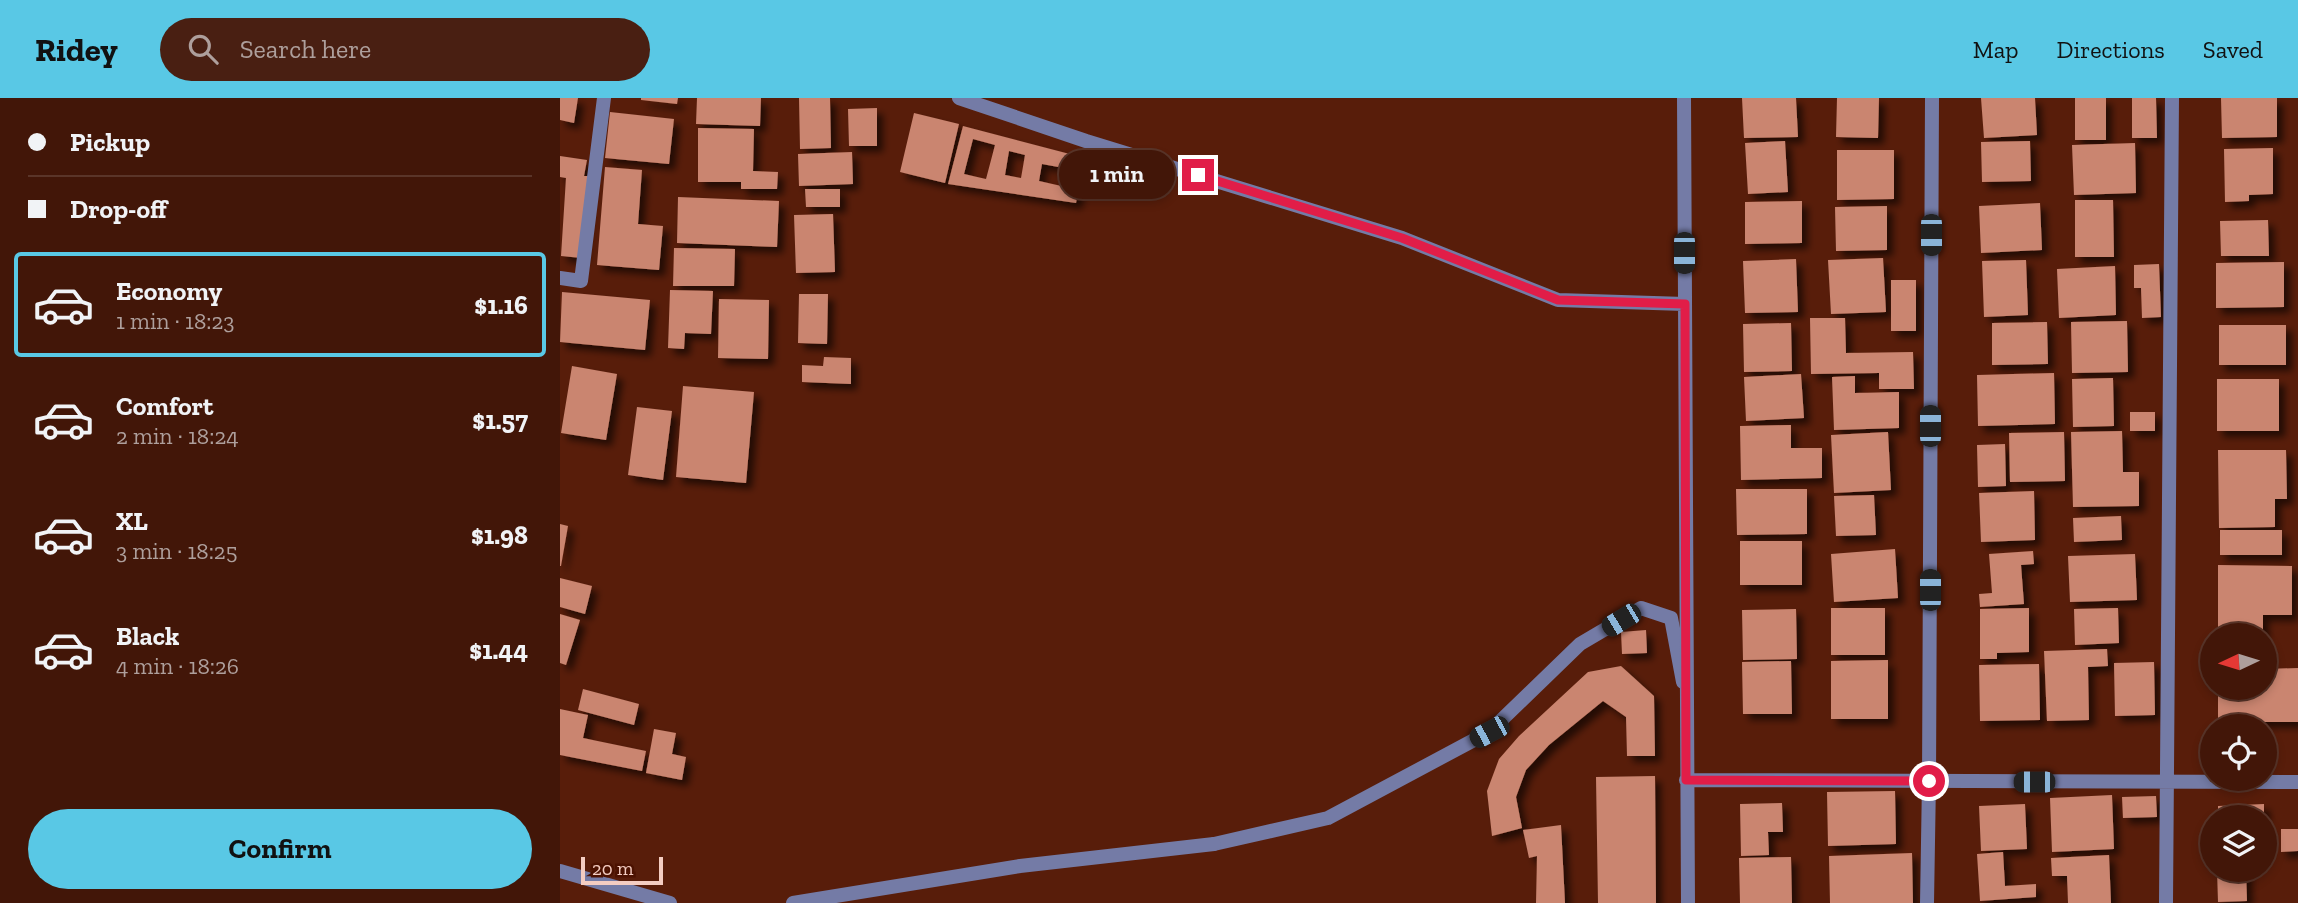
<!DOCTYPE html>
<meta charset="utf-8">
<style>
body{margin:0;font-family:"Zilla Slab",serif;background:#491f12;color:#f1f3f6;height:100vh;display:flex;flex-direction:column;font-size:26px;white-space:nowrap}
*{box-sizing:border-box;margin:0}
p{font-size:23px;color:#ae9f9c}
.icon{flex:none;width:38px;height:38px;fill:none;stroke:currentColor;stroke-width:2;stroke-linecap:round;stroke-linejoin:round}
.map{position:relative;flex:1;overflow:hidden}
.details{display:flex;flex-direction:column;background:#421608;width:560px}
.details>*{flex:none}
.hud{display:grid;align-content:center;height:154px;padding:0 28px;background:#421608}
.needle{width:46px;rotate:266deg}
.controls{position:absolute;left:1640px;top:525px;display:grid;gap:14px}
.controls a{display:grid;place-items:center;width:77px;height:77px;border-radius:50%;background:#421608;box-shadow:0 4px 10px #0003,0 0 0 2px #5a3529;font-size:35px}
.scale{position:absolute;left:21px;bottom:18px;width:82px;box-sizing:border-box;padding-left:7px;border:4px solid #f4cdc2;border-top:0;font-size:19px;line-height:24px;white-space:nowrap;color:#f4cdc2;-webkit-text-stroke:5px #4c1201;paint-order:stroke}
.end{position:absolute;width:32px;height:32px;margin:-16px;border:9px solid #e11d48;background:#fff;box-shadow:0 0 0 4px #fff}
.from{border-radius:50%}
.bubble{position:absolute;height:49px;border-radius:24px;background:#421608;box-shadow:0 4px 10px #0003,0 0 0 2px #5a3529;font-size:23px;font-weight:800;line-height:49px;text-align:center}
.car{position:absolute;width:21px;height:42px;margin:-21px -10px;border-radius:9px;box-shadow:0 0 5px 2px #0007;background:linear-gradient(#222 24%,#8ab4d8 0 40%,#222 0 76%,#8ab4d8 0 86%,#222 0)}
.hud b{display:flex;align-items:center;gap:24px;height:66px;font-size:26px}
.hud b+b{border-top:2px solid #5a3529}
.hud i{width:18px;height:18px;background:#f1f3f6}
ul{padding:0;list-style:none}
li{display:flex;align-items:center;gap:21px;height:105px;margin:0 14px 10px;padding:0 14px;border:4px solid transparent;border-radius:7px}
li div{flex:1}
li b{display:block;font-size:26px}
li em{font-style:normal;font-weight:800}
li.on{border-color:#59c8e5}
li>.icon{width:63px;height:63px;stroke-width:1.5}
.cta{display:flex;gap:14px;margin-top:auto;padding:14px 28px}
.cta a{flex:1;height:80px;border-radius:42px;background:#59c8e5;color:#111;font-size:28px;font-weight:800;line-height:80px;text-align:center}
header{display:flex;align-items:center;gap:42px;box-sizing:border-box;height:98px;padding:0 35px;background:#59c8e5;color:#111}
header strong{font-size:33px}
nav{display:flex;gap:38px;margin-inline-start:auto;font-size:24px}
.search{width:490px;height:63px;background:#491f12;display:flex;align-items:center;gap:18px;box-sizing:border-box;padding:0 24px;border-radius:38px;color:#ae9f9c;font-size:26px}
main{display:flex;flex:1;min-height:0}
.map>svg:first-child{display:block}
.building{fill:#ca8570;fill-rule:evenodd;filter:url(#shadow)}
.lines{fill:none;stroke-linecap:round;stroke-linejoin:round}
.service{stroke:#747ba6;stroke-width:14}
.minor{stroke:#747ba6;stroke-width:14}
.route{stroke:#e11d48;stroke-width:9}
</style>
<header>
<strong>Ridey</strong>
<div class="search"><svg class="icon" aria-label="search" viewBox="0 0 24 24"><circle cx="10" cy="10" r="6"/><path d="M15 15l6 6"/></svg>Search here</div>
<nav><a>Map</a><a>Directions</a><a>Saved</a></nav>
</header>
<main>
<section class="details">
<div class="hud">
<b><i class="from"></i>Pickup</b>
<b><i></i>Drop-off</b>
</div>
<ul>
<li class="on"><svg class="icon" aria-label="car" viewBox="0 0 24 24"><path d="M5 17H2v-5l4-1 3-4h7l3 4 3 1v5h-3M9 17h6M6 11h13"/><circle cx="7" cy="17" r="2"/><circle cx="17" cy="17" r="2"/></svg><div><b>Economy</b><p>1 min · 18:23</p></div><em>$1.16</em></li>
<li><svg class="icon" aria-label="car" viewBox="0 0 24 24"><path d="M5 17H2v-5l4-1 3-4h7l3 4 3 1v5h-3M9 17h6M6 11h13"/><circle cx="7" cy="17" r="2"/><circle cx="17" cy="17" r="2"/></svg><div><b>Comfort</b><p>2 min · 18:24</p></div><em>$1.57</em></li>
<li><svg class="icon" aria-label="car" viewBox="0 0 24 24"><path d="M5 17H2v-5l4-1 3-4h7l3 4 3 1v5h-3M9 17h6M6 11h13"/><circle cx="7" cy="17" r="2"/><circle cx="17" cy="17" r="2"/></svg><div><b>XL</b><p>3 min · 18:25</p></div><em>$1.98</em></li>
<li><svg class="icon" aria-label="car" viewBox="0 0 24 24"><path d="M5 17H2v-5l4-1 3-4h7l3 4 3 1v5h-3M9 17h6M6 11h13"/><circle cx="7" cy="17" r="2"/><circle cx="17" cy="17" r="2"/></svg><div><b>Black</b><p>4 min · 18:26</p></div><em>$1.44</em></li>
</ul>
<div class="cta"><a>Confirm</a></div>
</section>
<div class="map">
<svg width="1738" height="805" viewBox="0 0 1738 805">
<defs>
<filter id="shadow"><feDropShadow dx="6" dy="6" stdDeviation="3.5" flood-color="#0009"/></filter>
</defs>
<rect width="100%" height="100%" fill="#581d0a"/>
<path class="building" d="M0,0H18L14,25L0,22Z
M81,0H118L117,6L81,2Z
M137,0H201L200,28L136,26Z
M239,0H270L271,50L240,51Z
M1182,0H1236L1238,39L1184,40Z
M1277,0H1319L1318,40L1276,39Z
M1421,0H1475L1477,37L1424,40Z
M1515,0H1546V42H1515Z
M1572,0H1596L1597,40H1572Z
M1661,0H1717V39L1662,40Z
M317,10V48H289L288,11Z
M50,14L114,21L109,66L45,60Z
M354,15L399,26L385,85L340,74Z
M403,28L525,60L516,105L388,86ZM413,41L435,47L426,81L404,76ZM449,53L465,57L461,80L445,77ZM482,66L509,71L506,89L479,83Z
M138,30L194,31L193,73L218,74L217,91H181V84H138Z
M1225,43L1228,94L1188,96L1185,45Z
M1470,43L1471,83L1422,84L1421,44Z
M1575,45L1576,95L1514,97L1512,47Z
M1713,50V96L1689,97V103L1665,104L1664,51Z
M1277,52H1334V101L1277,102Z
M292,54L293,86L239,88L238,56Z
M0,58L27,62L24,78H28L22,160L1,158L6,80L0,79Z
M45,69L82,72L78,126L103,128L99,172L37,167Z
M245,91H280V109H246Z
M118,99L219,103L217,149L117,145Z
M1515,102H1553L1554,159H1515Z
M1242,103V145L1185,146V104Z
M1480,105L1482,152L1421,155L1419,108Z
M1327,108V152L1276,153L1275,109Z
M273,116L275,174L236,175L234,117Z
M1708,122L1709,158H1661L1660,123Z
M114,150L175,151L174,188H113Z
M1323,160L1326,214L1271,216L1268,162Z
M1236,161L1238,214L1185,215L1183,163Z
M1466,162L1468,217L1424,219L1422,163Z
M1724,164V209L1656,210V165Z
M1599,166L1601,219L1582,220L1581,190H1574V167Z
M1555,168L1556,217L1499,220L1497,171Z
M1331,182H1356V233H1331Z
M110,192L153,193L151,236L125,235L124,251L108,250Z
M2,194L90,202L85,252L0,244Z
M239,196H268L267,246L238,245Z
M159,201L209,202L208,261L158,260Z
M1250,220H1285L1286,255L1353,254L1354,291H1319V275L1251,276Z
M1567,223L1568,274L1512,275L1511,224Z
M1487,224L1488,266L1432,267V225Z
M1231,225L1232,273L1184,274L1183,226Z
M1659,227H1726V267H1659Z
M264,259L291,260V286L242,284V267L263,268Z
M12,268L57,276L46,342L1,335Z
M1494,275L1495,326L1418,328L1417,277Z
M1241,276L1244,320L1186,323L1184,279Z
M1295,278V295L1339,294V330L1274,332L1272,279Z
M1553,280L1554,328L1513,329L1512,281Z
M1657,281H1719V333H1657Z
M123,288L194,294L186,385L116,379Z
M77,309L112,313L103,382L68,377Z
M1570,314H1595V333H1570Z
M1231,327V350H1262V380L1181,382L1180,328Z
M1562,333L1563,374H1579V408L1513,409L1511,334Z
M1328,334L1331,392L1274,395L1271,337Z
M1504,334L1505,383L1450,384L1449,335Z
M1445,346L1446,388L1418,389L1417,347Z
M1658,352H1726L1727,401H1715V429L1659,430Z
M1176,391H1247V436L1177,437Z
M1474,393L1475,442L1421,444L1419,395Z
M1314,397L1316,437L1276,438L1274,398Z
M1561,418L1562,442L1514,444L1513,420Z
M0,426L8,428L1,468H0Z
M1660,432H1722V457H1660Z
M1180,443H1242V487H1180Z
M1335,451L1338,500L1274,504L1271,456Z
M1473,453L1474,466L1461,467L1464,506L1420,509L1419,496L1432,495L1429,456Z
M1575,456L1577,502L1510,504L1508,458Z
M1658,467L1732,468V517H1703V537H1658Z
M0,480L32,488L25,516L0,509Z
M1271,510H1325V557H1271Z
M1469,510V554L1437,555V561H1420V511Z
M1558,510L1559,545L1515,547L1514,511Z
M1236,511L1237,561L1183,562L1182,512Z
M0,516L20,522L6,567L0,565Z
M1086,532L1087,555L1062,556L1061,534Z
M1547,551L1548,568L1528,569L1529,622L1487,623L1484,553Z
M1328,562V621H1271V563Z
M1231,563L1232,616H1183L1182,564Z
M1594,564L1595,617L1555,618L1554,565Z
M1479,566L1480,622L1420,623L1419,567Z
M1061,568L1094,598L1095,658H1067L1066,619L1043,603L989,647L966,672L956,699L962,730L932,738L927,693L939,661L959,638L1028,574Z
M1738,570V624H1658V590H1704V571Z
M23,591L79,606L74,627L18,612Z
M0,611L28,617L23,640L86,653L82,673L0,657Z
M94,631L116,635L112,656L126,659L122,682L86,675Z
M1095,678L1096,805H1038L1036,679Z
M1335,693L1336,746L1268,748L1267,694Z
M1552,697L1554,751L1492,754L1490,700Z
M1596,698L1597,719L1563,720L1562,699Z
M1222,705L1223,734H1208L1209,757L1181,758L1180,706Z
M1465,706L1467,751L1421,753L1419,708Z
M1704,706V719H1658V708Z
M1001,727L1005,805H976L977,758L969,760L963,732Z
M1721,731H1738V753L1721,754Z
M1443,754L1445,788L1476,786V799L1420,803L1417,756Z
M1352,755L1353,805H1270L1269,758Z
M1549,757L1551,805H1508L1507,778H1492L1491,760Z
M1231,759L1232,805H1180L1179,760Z
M1657,772H1686L1687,803L1658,804Z"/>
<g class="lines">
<path class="service" d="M654,746L768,720L929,634L1020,546L1081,510L1111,520L1123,584"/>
<path class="minor" d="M399,0L526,43L842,140L998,202L1125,206
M1124,0L1128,805
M0,180L21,183L44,0
M1126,682L1738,684
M0,773L110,805
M233,805L460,768L654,746
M1367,805L1369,683L1372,0
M1606,805L1612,0"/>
</g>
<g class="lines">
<path class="route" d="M638,77L842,140L998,202L1125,206L1126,682L1369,683"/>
</g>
</svg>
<div class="controls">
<a><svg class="needle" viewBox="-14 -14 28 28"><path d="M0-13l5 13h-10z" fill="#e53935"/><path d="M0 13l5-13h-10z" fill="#ae9f9c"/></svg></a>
<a><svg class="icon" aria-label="locate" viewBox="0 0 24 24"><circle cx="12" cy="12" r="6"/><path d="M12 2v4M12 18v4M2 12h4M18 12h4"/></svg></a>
<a><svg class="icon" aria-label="layers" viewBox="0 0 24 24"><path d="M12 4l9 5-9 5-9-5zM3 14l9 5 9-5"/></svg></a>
</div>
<div class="scale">20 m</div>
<i class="end from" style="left:1369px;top:683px"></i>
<i class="end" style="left:638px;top:77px"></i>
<div class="bubble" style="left:499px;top:52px;width:116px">1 min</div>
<i class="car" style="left:1371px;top:137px;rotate:180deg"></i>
<i class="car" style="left:1124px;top:155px;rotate:180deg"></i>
<i class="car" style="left:1370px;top:328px;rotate:0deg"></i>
<i class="car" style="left:1370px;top:492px;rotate:0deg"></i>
<i class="car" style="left:1061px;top:522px;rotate:239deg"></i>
<i class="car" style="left:929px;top:634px;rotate:242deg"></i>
<i class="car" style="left:1474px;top:684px;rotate:270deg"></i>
</div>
</main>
